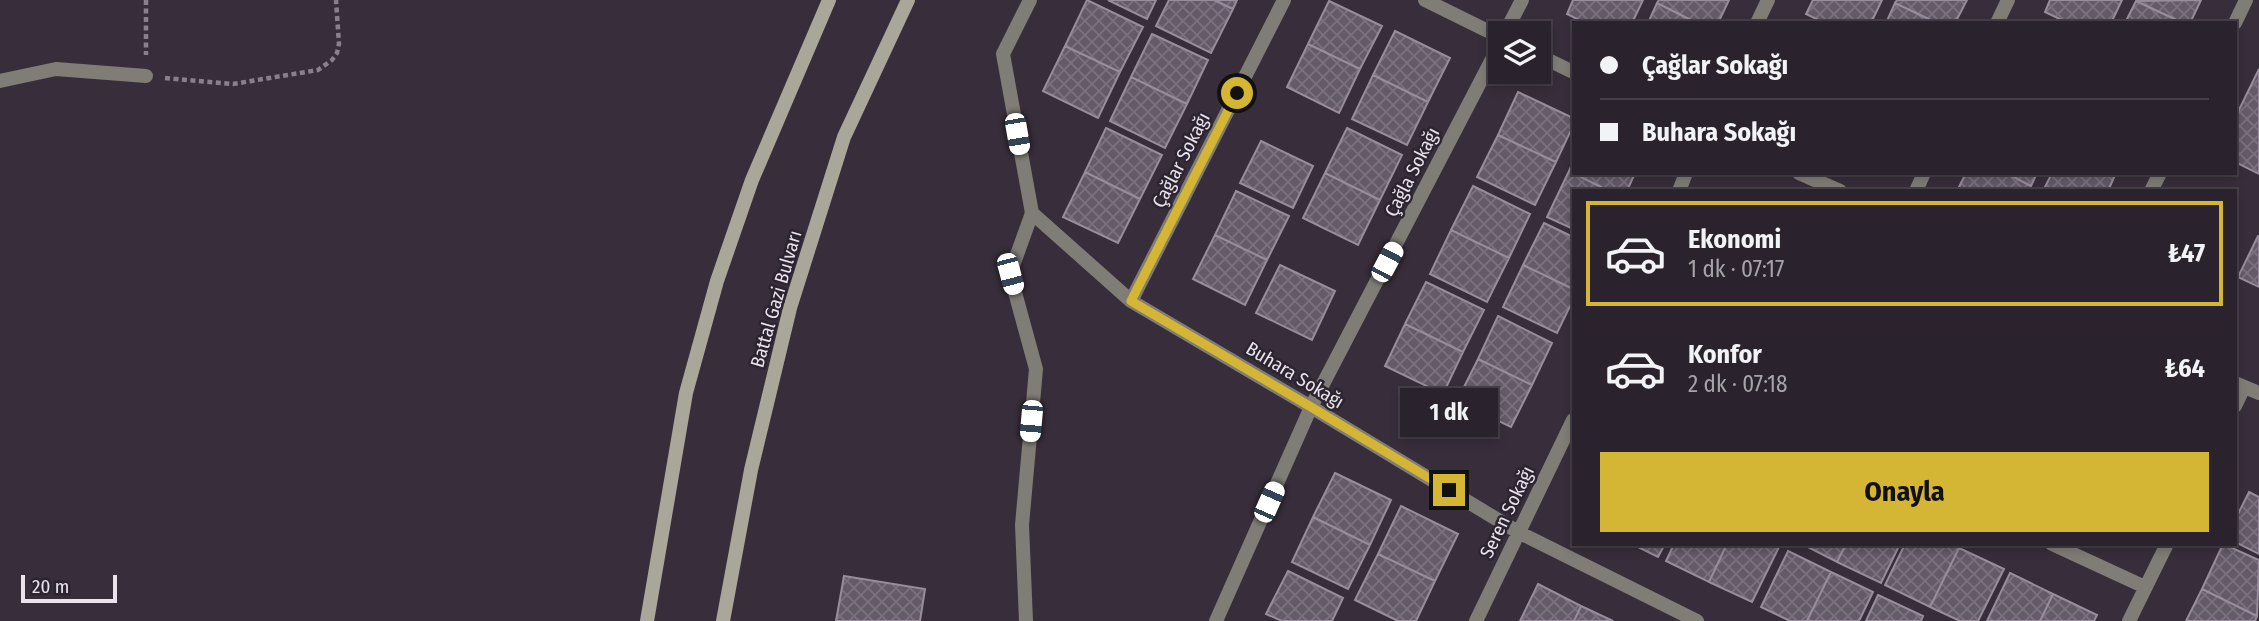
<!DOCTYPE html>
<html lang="tr">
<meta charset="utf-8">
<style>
body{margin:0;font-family:"Fira Sans Condensed",sans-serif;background:#362f38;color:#f1f3f6;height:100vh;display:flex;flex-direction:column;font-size:26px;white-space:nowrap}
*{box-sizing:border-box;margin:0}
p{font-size:23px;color:#a5a4a9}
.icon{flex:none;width:38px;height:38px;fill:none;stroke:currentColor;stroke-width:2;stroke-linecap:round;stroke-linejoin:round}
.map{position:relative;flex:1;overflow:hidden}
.details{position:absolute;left:1572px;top:189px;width:665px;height:357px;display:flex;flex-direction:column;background:#2a222c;border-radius:0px;box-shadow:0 4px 10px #0003,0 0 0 2px #463f48}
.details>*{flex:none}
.banner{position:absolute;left:1572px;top:21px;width:665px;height:154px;border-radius:0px;box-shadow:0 4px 10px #0003,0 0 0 2px #463f48;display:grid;align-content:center;height:154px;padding:0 28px;background:#2a222c}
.buttons{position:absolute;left:1488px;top:21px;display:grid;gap:14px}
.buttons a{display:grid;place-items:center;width:63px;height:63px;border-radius:0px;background:#2a222c;box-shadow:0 4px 10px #0003,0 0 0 2px #463f48;font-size:35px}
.scale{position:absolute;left:21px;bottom:18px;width:96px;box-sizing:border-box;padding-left:7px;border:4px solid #eae3ec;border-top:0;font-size:19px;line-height:24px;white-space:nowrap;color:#eae3ec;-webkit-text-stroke:5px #2d2431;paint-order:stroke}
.end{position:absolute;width:32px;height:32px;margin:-16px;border:9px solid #d5b534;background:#111;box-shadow:0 0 0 4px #111}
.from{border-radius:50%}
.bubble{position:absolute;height:49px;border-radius:0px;background:#2a222c;box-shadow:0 4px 10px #0003,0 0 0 2px #463f48;font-size:23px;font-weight:700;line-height:49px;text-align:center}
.car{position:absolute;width:21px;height:42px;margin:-21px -10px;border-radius:9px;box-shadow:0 0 5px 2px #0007;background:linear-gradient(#fff 24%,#345 0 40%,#fff 0 76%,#345 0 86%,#fff 0)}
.banner b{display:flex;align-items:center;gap:24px;height:66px;font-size:26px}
.banner b+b{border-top:2px solid #463f48}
.banner i{width:18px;height:18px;background:#f1f3f6}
ul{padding:12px 0 0;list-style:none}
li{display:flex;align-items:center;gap:21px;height:105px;margin:0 14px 10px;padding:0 14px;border:4px solid transparent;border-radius:0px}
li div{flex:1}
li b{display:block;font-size:26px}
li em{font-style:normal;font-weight:700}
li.on{border-color:#d5b534}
li>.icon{width:63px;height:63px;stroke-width:1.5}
.action{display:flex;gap:14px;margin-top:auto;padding:14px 28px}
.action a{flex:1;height:80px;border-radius:0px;background:#d5b534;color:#111;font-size:28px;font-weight:700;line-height:80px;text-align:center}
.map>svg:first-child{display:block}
.building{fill:url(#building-cross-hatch);stroke:#998d9d;stroke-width:2}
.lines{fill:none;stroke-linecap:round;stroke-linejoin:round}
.path{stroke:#89808b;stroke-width:4.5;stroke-dasharray:5 3.5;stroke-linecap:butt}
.lane{stroke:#7f7d75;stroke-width:14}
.street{stroke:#7f7d75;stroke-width:14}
.secondary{stroke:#aaa79a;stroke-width:14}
.route{stroke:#d5b534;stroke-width:9}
.labels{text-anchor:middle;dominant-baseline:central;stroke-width:5;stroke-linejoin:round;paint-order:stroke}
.street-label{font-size:19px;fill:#eae3ec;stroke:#2d2431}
</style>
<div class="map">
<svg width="2259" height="621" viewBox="0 0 2259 621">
<defs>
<pattern id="building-cross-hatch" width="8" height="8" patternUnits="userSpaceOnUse" patternTransform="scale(1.75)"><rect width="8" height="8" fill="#645a68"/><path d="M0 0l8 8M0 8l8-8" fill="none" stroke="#7a727e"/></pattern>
</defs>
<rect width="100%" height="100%" fill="#382e3b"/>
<path class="building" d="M1087,0L1143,27L1120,72L1065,46Z
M1108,0H1156L1147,19Z
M1169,0H1214L1233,9L1211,53L1156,26Z
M1214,0H1237L1233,9Z
M1573,0H1643L1632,23H1585L1567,14Z
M1659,0H1729L1718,23H1697L1657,3Z
M1813,0H1882L1871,23H1825L1806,14Z
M1897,0H1967L1955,23H1937L1895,3Z
M2050,0H2122L2111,23H2068L2045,12Z
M2201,0L2190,23H2183L2136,1Z
M1329,1L1382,26L1360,69L1308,44Z
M2136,1L2183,23H2125Z
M1657,3L1697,23H1648Z
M1895,3L1937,23H1886Z
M1395,31L1450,58L1428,102L1373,75Z
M1152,34L1208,60L1187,104L1131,77Z
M1308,44L1360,69L1339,113L1287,87Z
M1065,46L1120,72L1098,118L1043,91Z
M2259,69V174L2235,162V118Z
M1373,75L1428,102L1407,145L1352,119Z
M1131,77L1187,104L1165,148L1110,121Z
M1518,92L1573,118V126L1556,162L1498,135Z
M1106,128L1162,155L1140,199L1085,172Z
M1347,128L1402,155L1380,200L1325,173Z
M1498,135L1556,162L1535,205L1477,177Z
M1261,141L1313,166L1293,208L1240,183Z
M1573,162V173H1635L1627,191H1609L1569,171Z
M1569,171L1609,191H1573V229L1547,217Z
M1085,172L1140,199L1118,243L1063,217Z
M1325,173L1380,200L1358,245L1303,218Z
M1966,173H2006L2031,186L2029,191H1957Z
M2006,173H2037L2031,186Z
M2052,173H2112L2115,175L2108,191H2043Z
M1473,186L1530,214L1509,258L1451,230Z
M1236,191L1289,216L1267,260L1215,235Z
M1544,223L1573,237V289L1523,265Z
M1451,230L1509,258L1487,302L1430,274Z
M1215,235L1267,260L1245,305L1193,279Z
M2258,236H2259V287L2238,277Z
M1280,265L1335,291L1312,340L1256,313Z
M1523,265L1573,289V300L1557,333L1503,307Z
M1426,282L1484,310L1463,352L1405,324Z
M1498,316L1552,343L1532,385L1478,359Z
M1405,324L1463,352L1443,394L1385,366Z
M1478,359L1532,385L1511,427L1457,401Z
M1335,473L1391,500L1370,545L1313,517Z
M2249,492L2259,497V554L2235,542V520Z
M1401,506L1458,534L1435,581L1378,554Z
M1313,517L1370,545L1348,589L1292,562Z
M1632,544H1665L1658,557Z
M1674,544H1727L1709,582L1666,561Z
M1727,544H1774L1779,547L1752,602L1709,582Z
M1802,544H1846L1837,562Z
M1846,544H1900L1881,583L1837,562Z
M1905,544H1950L1959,548L1930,607L1885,585Z
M2223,544L2259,560L2257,616L2202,589Z
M1959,548L2004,569L1978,621H1960L1930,607Z
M1788,551L1831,572L1807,621H1790L1761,607Z
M1378,554L1435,581L1416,621H1398L1355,600Z
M1288,571L1343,598L1332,621H1282L1266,614Z
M1831,572L1873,592L1859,621H1807Z
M2010,573L2053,594L2040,621H1987Z
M844,576L925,589L920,621H836Z
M1538,584L1581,606L1574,621H1520Z
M2202,589L2257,616L2255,621H2186Z
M2053,594L2097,615L2094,621H2040Z
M1878,595L1923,616L1921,621H1866Z
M1581,606L1613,621H1574Z"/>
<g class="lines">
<path class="path" d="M146,0V55
M165,78L233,84L318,70L332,60L337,53L339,44L336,0"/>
<path class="lane" d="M1026,621L1022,525L1036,369L1010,274L1032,213"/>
<path class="street" d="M1030,0L1003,54L1032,213L1131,301L1311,407L1518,532L1697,621
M1425,0L1500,37
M1757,23L1768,0
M1997,23L2008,0
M2235,23L2246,0
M1505,33L1522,0
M1538,55L1573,72
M0,81L56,69L146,76
M1799,173L1840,191
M1679,191L1686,173
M1916,191L1924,173
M2151,191L2160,173
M1131,301L1284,0
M2235,383L2259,393
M2235,406L2244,387
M2052,544L2145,587
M1216,621L1311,407L1500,44
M1476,621L1573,420
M2129,621L2167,544"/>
<path class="secondary" d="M647,621L686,393L717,281L752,180L829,0
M723,621L751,470L790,308L844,137L908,0"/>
</g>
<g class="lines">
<path class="route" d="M1237,93L1131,301L1311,407L1449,490"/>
</g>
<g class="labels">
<g class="street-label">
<text transform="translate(1181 160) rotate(-63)">Çağlar Sokağı</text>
<text transform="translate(1412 172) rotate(-63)">Çağla Sokağı</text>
<text transform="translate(776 299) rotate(-74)">Battal Gazi Bulvarı</text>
<text transform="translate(1295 375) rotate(31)">Buhara Sokağı</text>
<text transform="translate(1507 512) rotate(-64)">Seren Sokağı</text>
</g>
</g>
</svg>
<div class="buttons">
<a><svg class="icon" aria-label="layers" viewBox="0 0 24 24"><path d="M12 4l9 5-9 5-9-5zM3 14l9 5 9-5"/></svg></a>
</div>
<div class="scale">20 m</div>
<i class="end from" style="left:1237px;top:93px"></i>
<i class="end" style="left:1449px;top:490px"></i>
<div class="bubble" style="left:1400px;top:388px;width:98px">1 dk</div>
<i class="car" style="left:1017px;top:134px;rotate:170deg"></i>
<i class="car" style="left:1387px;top:262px;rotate:28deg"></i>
<i class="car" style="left:1010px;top:274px;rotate:165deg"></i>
<i class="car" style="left:1031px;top:421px;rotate:185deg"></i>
<i class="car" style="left:1269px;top:502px;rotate:24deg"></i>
<div class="banner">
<b><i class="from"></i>Çağlar Sokağı</b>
<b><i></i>Buhara Sokağı</b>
</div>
<section class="details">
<ul>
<li class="on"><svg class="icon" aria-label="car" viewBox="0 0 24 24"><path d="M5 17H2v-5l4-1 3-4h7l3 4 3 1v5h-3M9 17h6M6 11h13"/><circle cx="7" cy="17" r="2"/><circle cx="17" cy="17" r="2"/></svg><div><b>Ekonomi</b><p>1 dk · 07:17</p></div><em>₺47</em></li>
<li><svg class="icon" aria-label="car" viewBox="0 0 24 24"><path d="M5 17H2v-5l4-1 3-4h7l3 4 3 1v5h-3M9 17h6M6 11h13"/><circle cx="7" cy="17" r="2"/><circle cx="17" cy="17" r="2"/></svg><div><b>Konfor</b><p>2 dk · 07:18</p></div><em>₺64</em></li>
</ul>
<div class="action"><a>Onayla</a></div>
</section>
</div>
